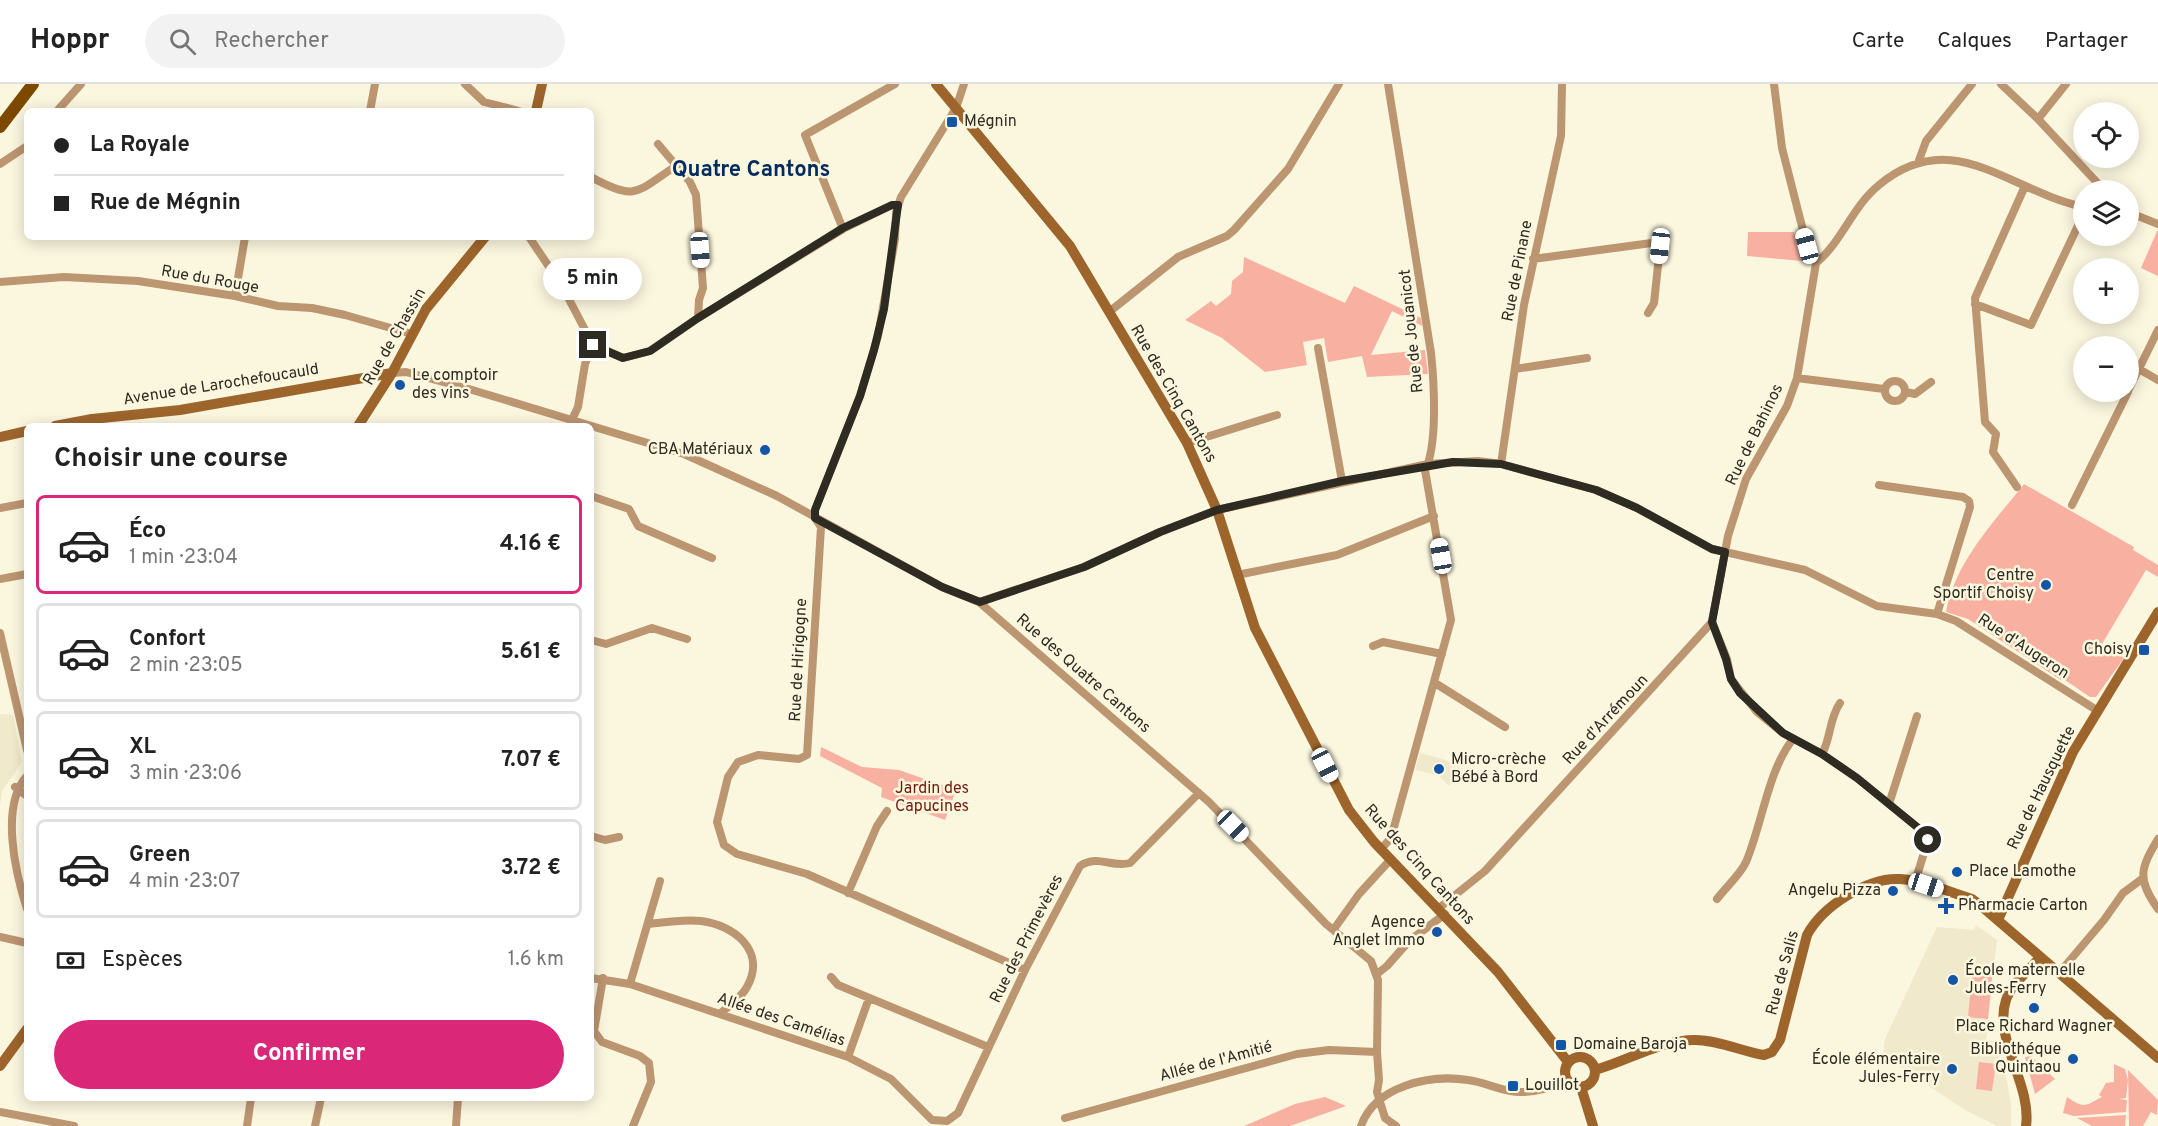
<!DOCTYPE html>
<html lang="fr">
<meta charset="utf-8">
<style>
body{margin:0;font-family:Overpass,sans-serif;background:#f2f2f2;color:#222;height:100vh;display:flex;flex-direction:column;font-size:22px;white-space:nowrap}
*{box-sizing:border-box;margin:0}
p{font-size:20px;color:#767676}
.icon{flex:none;width:33px;height:33px;fill:none;stroke:currentColor;stroke-width:2;stroke-linecap:round;stroke-linejoin:round}
.map{position:relative;flex:1;overflow:hidden}
.drawer{position:absolute;left:24px;top:339px;width:570px;height:678px;display:flex;flex-direction:column;background:#fff;border-radius:9px;box-shadow:0 3px 15px #0003}
.drawer>*{flex:none}
.top-card{position:absolute;left:24px;top:24px;width:570px;height:132px;border-radius:9px;box-shadow:0 3px 15px #0003;display:grid;align-content:center;height:132px;padding:0 30px;background:#fff}
.fabs{position:absolute;left:2073px;top:18px;display:grid;gap:12px}
.fabs a{display:grid;place-items:center;width:66px;height:66px;border-radius:50%;background:#fff;box-shadow:0 3px 15px #0003;font-size:30px}
.end{position:absolute;width:27px;height:27px;margin:-14px;border:8px solid #2d2b22;background:#fff;box-shadow:0 0 0 3px #fff}
.from{border-radius:50%}
.bubble{position:absolute;height:42px;border-radius:21px;background:#fff;box-shadow:0 3px 15px #0003;font-size:20px;font-weight:700;line-height:42px;text-align:center}
.car{position:absolute;width:18px;height:36px;margin:-18px -9px;border-radius:8px;box-shadow:0 0 4px 2px #0007;background:linear-gradient(#fff 24%,#345 0 40%,#fff 0 76%,#345 0 86%,#fff 0)}
.top-card b{display:flex;align-items:center;gap:21px;height:57px;font-size:22px}
.top-card b+b{border-top:2px solid #e0e0e0}
.top-card i{width:15px;height:15px;background:#222}
ul{padding:0;list-style:none}
li{display:flex;align-items:center;gap:18px;height:99px;margin:0 12px 9px;padding:0 18px;border:3px solid #e0e0e0;border-radius:9px}
li div{flex:1}
li b{display:block;font-size:22px}
li em{font-style:normal;font-weight:700}
li.selected{border-color:#db2777}
li>.icon{width:54px;height:54px;stroke-width:1.5}
h2{padding:0 30px;font-size:27px;line-height:72px}
.pay{display:flex;align-items:center;gap:15px;height:66px;padding:0 30px;font-size:22px}
.pay p{margin-inline-start:auto}
.cta{display:flex;gap:12px;margin-top:auto;padding:12px 30px}
.cta a{flex:1;height:69px;border-radius:36px;background:#db2777;color:#fff;font-size:24px;font-weight:700;line-height:69px;text-align:center}
header{display:flex;align-items:center;gap:36px;box-sizing:border-box;height:84px;padding:0 30px;background:#fff;border-bottom:2px solid #e0e0e0}
header strong{font-size:28px}
nav{display:flex;gap:33px;margin-inline-start:auto;font-size:21px}
.search{width:420px;height:54px;background:#f2f2f2;display:flex;align-items:center;gap:15px;box-sizing:border-box;padding:0 21px;border-radius:33px;color:#767676;font-size:22px}
.map>svg:first-child{display:block}
.built{fill:#f0e9cb}
.green{fill:#f8b0a1}
.lines{fill:none;stroke-linecap:round;stroke-linejoin:round}
.street{stroke:#bc9571;stroke-width:8}
.secondary{stroke:#9d652b;stroke-width:10}
.primary{stroke:#7d4800;stroke-width:12}
.route{stroke:#2d2b22;stroke-width:8}
.poi-dot{fill:#1455a6;stroke:#fbf6de;stroke-width:2}
.labels{text-anchor:middle;dominant-baseline:central;stroke-width:5;stroke-linejoin:round;paint-order:stroke}
.poi-label{font-size:16px;fill:#2d2b22;stroke:#fbf6de;text-anchor:start}
.street-label{font-size:16px;fill:#2d2b22;stroke:#fbf6de}
.park-label{font-size:16px;fill:#6f1a0c;stroke:#fbf6de}
.district-label{font-size:22px;font-weight:bold;fill:#032c5e;stroke:#fbf6de}
</style>
<header>
<strong>Hoppr</strong>
<div class="search"><svg class="icon" aria-label="search" viewBox="0 0 24 24"><circle cx="10" cy="10" r="6"/><path d="M15 15l6 6"/></svg>Rechercher</div>
<nav><a>Carte</a><a>Calques</a><a>Partager</a></nav>
</header>
<div class="map">
<svg width="2158" height="1042" viewBox="0 0 2158 1042">
<rect width="100%" height="100%" fill="#fbf6de"/>
<path class="built" d="M0,630L13,631L22,678L2,707L0,722Z
M1420,669L1443,675L1463,685L1449,702L1438,691L1415,686Z
M1976,841L1997,856L1986,956L1995,957L2007,997L2011,1021V1042H1997L1967,1027L1883,972L1885,955L1937,843L1974,846Z"/>
<path class="green" d="M2158,145V192L2141,184Z
M1748,148H1794L1802,177L1747,172Z
M1244,173L1345,219L1354,202L1421,234L1422,242L1392,227L1371,271L1425,266L1428,290L1367,293L1362,272L1328,278L1324,254L1303,258L1307,281L1265,288L1222,254L1185,236L1211,217L1216,222L1231,210L1232,197L1243,188Z
M2024,400L2134,463L2133,466L2158,481V493L2146,486L2102,560L2124,574L2096,613H2090L2062,594L2061,596L1968,535L1946,528C1955,478 1994,438 2024,400Z
M821,663L862,683L899,686L956,706L945,736L881,713L882,704L820,672Z
M1973,881L1993,883L1988,935L1968,933Z
M2031,972L2055,995L2035,1010L2025,973Z
M1979,978L1996,980L1992,1007L1976,1005Z
M2114,980L2125,985L2128,996L2126,1014L2119,1015L2127,1016L2126,1028L2074,1032L2063,1029L2067,1013C2086,1026 2085,1021 2102,1013L2099,1011L2106,999L2114,998Z
M2128,986L2158,1016L2157,1031L2151,1028L2143,1042H2129Z
M1325,1013L1346,1022L1290,1042H1244L1295,1020Z
M2126,1031L2125,1042H2092L2077,1034Z"/>
<g class="lines">
<path class="street" d="M465,0L484,18L519,27
M964,0L956,24L901,113L896,128L895,155L878,252L860,312L815,426V434L821,443L807,671L799,675L758,671L738,678L728,693L717,738L724,761L737,770L807,790L1025,886
M1774,0L1782,64L1807,162L1816,179L1797,294L1787,322L1746,395L1728,452L1712,538L1727,575L1731,595L1757,628L1783,649L1822,670L1857,694L1922,747L1928,756L1915,798
M2001,0L2038,35L2104,106
M57,27L81,0
M370,27L375,0
M2038,35L2066,0
M658,60L690,98L696,111L703,204L699,216L698,234
M1918,79L1926,57L1972,0
M0,80L27,62
M591,93C637,118 636,108 676,82
M2128,128L2158,140
M843,145L805,51L895,0
M529,153L562,202L593,261L585,280L578,323L569,342
M1533,175L1659,158L1660,163L1654,219L1648,229
M1816,179C1842,158 1852,123 1879,101C1953,40 2008,107 2084,123
M0,198L64,193L138,197L235,212L278,222L312,224L345,231L412,250
M235,212L245,153
M1975,220L2031,241L2084,129
M1109,228L1178,173L1227,152L1234,146L1288,85L1339,0
M593,261L623,274L650,267L698,234L843,145L892,121H898
M1318,264L1342,397
M1515,285L1587,274
M2139,285L2158,296
M392,289L406,288L469,305L684,370L777,412L942,503L979,518L1209,718L1326,840L1371,877L1378,896L1377,968L1379,996L1377,1008L1385,1034L1396,1042
M1797,294L1884,305
M1885 307a10 10 0 1 1 20 0a10 10 0 1 1-20 0Z
M2128,307L2158,246
M1906,308L1915,310L1931,298
M1187,359L1277,331
M1501,380L1524,221L1561,52L1562,0
M1879,401L1963,413L1969,417L1970,423L1937,530
M2017,403L1993,368L1996,350L1985,338L1975,214L2025,102
M591,412L629,425L638,442L712,474
M2072,421L2128,308
M0,424L27,419
M1237,491L1337,471L1434,432
M0,495L27,490
M979,518L1084,483L1160,448L1217,426L1428,380L1478,377L1501,380L1596,406L1637,424L1712,465L1805,486L1877,522L1937,530L1956,537L2098,627
M0,549L27,666
M591,556L606,560L652,544L687,555
M1373,562L1383,558L1442,570
M1435,599L1505,643
M1822,670C1831,654 1829,635 1840,619
M27,692C0,721 15,788 27,825
M15,703L27,712
M1889,720L1917,632
M591,752L605,756L619,753
M2158,755C2140,785 2137,795 2158,825
M1381,765L1391,754L1451,536L1425,386C1438,362 1434,297 1431,269L1388,0
M848,809L877,742L887,727
M1717,815C1726,803 1740,791 1746,778C1762,741 1768,686 1793,655
M1439,824L1485,787L1712,538
M649,840C666,838 684,835 701,837C734,841 767,867 747,903C741,914 730,921 721,929
M1334,845L1359,810L1391,775
M0,853L27,859
M2060,888L2104,836L2123,809L2142,795
M1377,890L1387,882L1409,857L1445,830
M831,893L838,901L988,963
M591,894L630,900L848,973L891,995L932,1036L947,1037L958,1029L1025,886L1080,782C1098,770 1111,784 1130,779L1199,709
M603,894L594,947L602,958L640,972L649,979L651,998L633,1042
M630,900L660,797
M848,973L869,914
M0,1028L74,1042
M1065,1034L1297,970L1329,966L1377,968
M247,1042L251,1014
M315,1042L321,1014
M456,1042L458,1014
M1361,1042C1375,1002 1430,990 1468,996C1486,998 1504,1009 1522,1008C1536,1008 1554,1002 1567,996"/>
<path class="secondary" d="M936,0L1070,162L1187,359L1217,426L1255,544L1349,726L1374,758L1498,888L1568,978
M536,27L542,0
M55,342L92,335L180,326L392,289
M358,342L392,289L426,225L485,153
M0,353L27,347
M1998,836L2073,668L2158,528
M1565 988a15 15 0 1 1 30 0a15 15 0 1 1-30 0Z
M0,982L27,945
M1595,986C1628,977 1660,956 1695,956C1718,956 1741,967 1764,971L1772,968L1780,956L1807,851C1822,823 1867,793 1900,795C1923,796 1949,808 1972,815L1980,821L2158,974
M1581,1003L1593,1042
M2026,1042C2032,1001 1993,955 2006,916C2011,900 2030,886 2040,873"/>
<path class="primary" d="M0,43L33,0"/>
</g>
<g class="lines">
<path class="route" d="M593,261L623,274L650,267L698,234L843,144L892,121H898L884,225L874,266L860,312L815,426V434L942,503L980,518L1084,483L1160,448L1217,426L1342,397L1453,378L1501,380L1596,406L1637,424L1712,465L1725,468L1712,538L1726,575L1731,595L1740,609L1783,649L1822,670L1857,694L1922,747L1928,756"/>
</g>
<g class="poi-dot">
<rect x="946" y="32" width="12" height="12" rx="3"/>
<circle cx="400" cy="301" r="6"/>
<circle cx="765" cy="366" r="6"/>
<circle cx="2046" cy="501" r="6"/>
<rect x="2138" y="560" width="12" height="12" rx="3"/>
<circle cx="1439" cy="685" r="6"/>
<circle cx="1957" cy="788" r="6"/>
<circle cx="1893" cy="807" r="6"/>
<path d="M1943 813h6v6h6v6h-6v6h-6v-6h-6v-6h6z"/>
<circle cx="1437" cy="848" r="6"/>
<circle cx="1953" cy="896" r="6"/>
<circle cx="2034" cy="924" r="6"/>
<rect x="1555" y="955" width="12" height="12" rx="3"/>
<circle cx="2073" cy="975" r="6"/>
<circle cx="1952" cy="985" r="6"/>
<rect x="1507" y="996" width="12" height="12" rx="3"/>
</g>
<g class="labels">
<g class="poi-label">
<text x="964" y="38">Mégnin</text>
<text x="412" y="292">Le comptoir<tspan x="412" dy="18">des vins</tspan></text>
<text x="753" y="366" text-anchor="end">CBA Matériaux</text>
<text x="2034" y="492" text-anchor="end">Centre<tspan x="2034" dy="18">Sportif Choisy</tspan></text>
<text x="2132" y="566" text-anchor="end">Choisy</text>
<text x="1451" y="676">Micro-crèche<tspan x="1451" dy="18">Bébé à Bord</tspan></text>
<text x="1969" y="788">Place Lamothe</text>
<text x="1881" y="807" text-anchor="end">Angelu Pizza</text>
<text x="1958" y="822">Pharmacie Carton</text>
<text x="1425" y="839" text-anchor="end">Agence<tspan x="1425" dy="18">Anglet Immo</tspan></text>
<text x="1965" y="887">École maternelle<tspan x="1965" dy="18">Jules-Ferry</tspan></text>
<text x="2034" y="943" text-anchor="middle">Place Richard Wagner</text>
<text x="1573" y="961">Domaine Baroja</text>
<text x="2061" y="966" text-anchor="end">Bibliothéque<tspan x="2061" dy="18">Quintaou</tspan></text>
<text x="1940" y="976" text-anchor="end">École élémentaire<tspan x="1940" dy="18">Jules-Ferry</tspan></text>
<text x="1525" y="1002">Louillot</text>
</g>
<g class="street-label">
<text transform="translate(1518 187) rotate(-79)">Rue de Pinane</text>
<text transform="translate(210 196) rotate(10)">Rue du Rouge</text>
<text transform="translate(1412 247) rotate(-96)">Rue de Jouanicot</text>
<text transform="translate(395 253) rotate(-60)">Rue de Chassin</text>
<text transform="translate(221 301) rotate(-9)">Avenue de Larochefoucauld</text>
<text transform="translate(1173 310) rotate(60)">Rue des Cinq Cantons</text>
<text transform="translate(1755 351) rotate(-64)">Rue de Bahinos</text>
<text transform="translate(2023 563) rotate(33)">Rue d'Augeron</text>
<text transform="translate(799 576) rotate(-87)">Rue de Hirigogne</text>
<text transform="translate(1083 590) rotate(41)">Rue des Quatre Cantons</text>
<text transform="translate(1606 636) rotate(-47)">Rue d'Arrémoun</text>
<text transform="translate(2042 704) rotate(-64)">Rue de Hausquette</text>
<text transform="translate(1419 781) rotate(48)">Rue des Cinq Cantons</text>
<text transform="translate(1027 855) rotate(-63)">Rue des Primevères</text>
<text transform="translate(1783 889) rotate(-75)">Rue de Salis</text>
<text transform="translate(781 936) rotate(19)">Allée des Camélias</text>
<text transform="translate(1216 978) rotate(-15)">Allée de l'Amitié</text>
</g>
<g class="park-label">
<text x="932" y="705">Jardin des<tspan x="932" dy="18">Capucines</tspan></text>
</g>
<g class="district-label">
<text x="751" y="86">Quatre Cantons</text>
</g>
</g>
</svg>
<div class="fabs">
<a><svg class="icon" aria-label="locate" viewBox="0 0 24 24"><circle cx="12" cy="12" r="6"/><path d="M12 2v4M12 18v4M2 12h4M18 12h4"/></svg></a>
<a><svg class="icon" aria-label="layers" viewBox="0 0 24 24"><path d="M12 4l9 5-9 5-9-5zM3 14l9 5 9-5"/></svg></a>
<a>+</a>
<a>−</a>
</div>
<i class="end from" style="left:1928px;top:756px"></i>
<i class="end" style="left:593px;top:261px"></i>
<div class="bubble" style="left:543px;top:174px;width:99px">5 min</div>
<i class="car" style="left:1660px;top:162px;rotate:186deg"></i>
<i class="car" style="left:1807px;top:162px;rotate:345deg"></i>
<i class="car" style="left:700px;top:166px;rotate:176deg"></i>
<i class="car" style="left:1441px;top:472px;rotate:350deg"></i>
<i class="car" style="left:1325px;top:681px;rotate:153deg"></i>
<i class="car" style="left:1233px;top:742px;rotate:135deg"></i>
<i class="car" style="left:1926px;top:801px;rotate:108deg"></i>
<div class="top-card">
<b><i class="from"></i>La Royale</b>
<b><i></i>Rue de Mégnin</b>
</div>
<section class="drawer">
<h2>Choisir une course</h2>
<ul>
<li class="selected"><svg class="icon" aria-label="car" viewBox="0 0 24 24"><path d="M5 17H2v-5l4-1 3-4h7l3 4 3 1v5h-3M9 17h6M6 11h13"/><circle cx="7" cy="17" r="2"/><circle cx="17" cy="17" r="2"/></svg><div><b>Éco</b><p>1 min · 23:04</p></div><em>4.16 €</em></li>
<li><svg class="icon" aria-label="car" viewBox="0 0 24 24"><path d="M5 17H2v-5l4-1 3-4h7l3 4 3 1v5h-3M9 17h6M6 11h13"/><circle cx="7" cy="17" r="2"/><circle cx="17" cy="17" r="2"/></svg><div><b>Confort</b><p>2 min · 23:05</p></div><em>5.61 €</em></li>
<li><svg class="icon" aria-label="car" viewBox="0 0 24 24"><path d="M5 17H2v-5l4-1 3-4h7l3 4 3 1v5h-3M9 17h6M6 11h13"/><circle cx="7" cy="17" r="2"/><circle cx="17" cy="17" r="2"/></svg><div><b>XL</b><p>3 min · 23:06</p></div><em>7.07 €</em></li>
<li><svg class="icon" aria-label="car" viewBox="0 0 24 24"><path d="M5 17H2v-5l4-1 3-4h7l3 4 3 1v5h-3M9 17h6M6 11h13"/><circle cx="7" cy="17" r="2"/><circle cx="17" cy="17" r="2"/></svg><div><b>Green</b><p>4 min · 23:07</p></div><em>3.72 €</em></li>
</ul>
<div class="pay"><svg class="icon" aria-label="cash" viewBox="0 0 24 24"><path d="M3 7h18v10H3z"/><circle cx="12" cy="12" r="2"/></svg>Espèces<p>1.6 km</p></div>
<div class="cta"><a>Confirmer</a></div>
</section>
</div>
